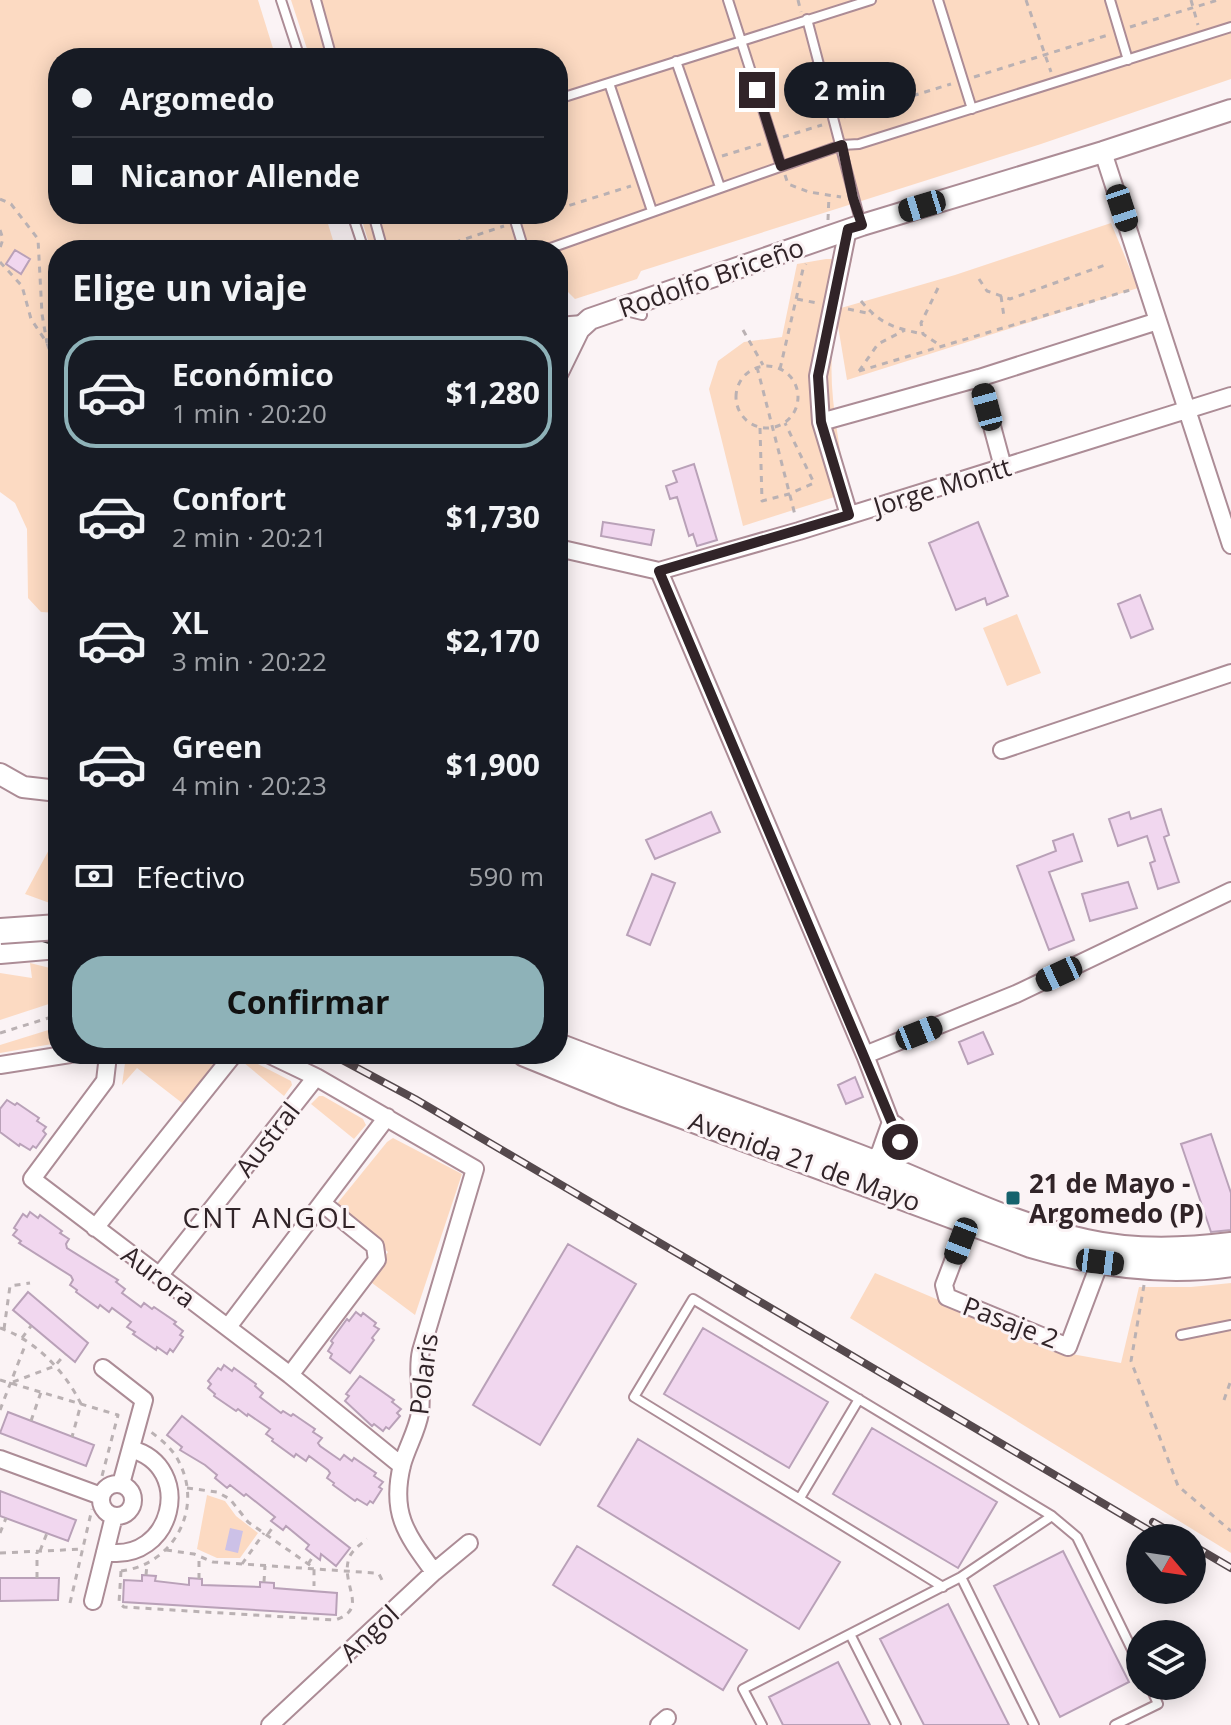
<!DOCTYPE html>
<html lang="es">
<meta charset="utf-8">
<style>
body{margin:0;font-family:"Open Sans",sans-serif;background:#20242c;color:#f1f3f6;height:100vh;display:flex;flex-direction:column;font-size:30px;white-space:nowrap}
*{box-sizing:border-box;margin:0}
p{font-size:26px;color:#9ea1a6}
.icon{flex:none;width:44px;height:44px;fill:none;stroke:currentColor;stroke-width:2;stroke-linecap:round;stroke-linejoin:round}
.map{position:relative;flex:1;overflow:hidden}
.sheet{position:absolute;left:48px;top:240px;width:520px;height:824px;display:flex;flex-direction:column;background:#171b24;border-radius:32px;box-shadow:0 4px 20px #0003}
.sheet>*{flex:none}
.hud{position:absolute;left:48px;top:48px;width:520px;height:176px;border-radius:32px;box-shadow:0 4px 20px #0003;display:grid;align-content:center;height:176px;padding:0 24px;background:#171b24}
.needle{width:52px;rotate:119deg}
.fabs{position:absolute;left:1126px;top:1524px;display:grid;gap:16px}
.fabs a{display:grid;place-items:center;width:80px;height:80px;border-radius:50%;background:#171b24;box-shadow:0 4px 20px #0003;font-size:40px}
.end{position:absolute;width:36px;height:36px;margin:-18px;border:10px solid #312428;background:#fff;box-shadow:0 0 0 4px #fff}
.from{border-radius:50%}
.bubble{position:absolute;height:56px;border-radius:28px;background:#171b24;box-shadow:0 4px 20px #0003;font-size:26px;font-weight:700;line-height:56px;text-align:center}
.car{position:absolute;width:24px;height:48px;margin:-24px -12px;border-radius:10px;box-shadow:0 0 6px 2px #0007;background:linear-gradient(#222 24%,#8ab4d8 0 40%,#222 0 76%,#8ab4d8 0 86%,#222 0)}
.hud b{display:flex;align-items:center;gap:28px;height:76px;font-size:30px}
.hud b+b{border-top:2px solid #363941}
.hud i{width:20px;height:20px;background:#f1f3f6}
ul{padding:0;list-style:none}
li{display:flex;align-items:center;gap:24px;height:112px;margin:0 16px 12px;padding:0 8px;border:4px solid transparent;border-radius:32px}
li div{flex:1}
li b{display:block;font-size:30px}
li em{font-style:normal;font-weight:700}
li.current{border-color:#8eb2b8}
li>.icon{width:72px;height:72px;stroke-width:1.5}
h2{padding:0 24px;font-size:36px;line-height:96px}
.pay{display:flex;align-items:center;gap:20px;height:88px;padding:0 24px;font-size:30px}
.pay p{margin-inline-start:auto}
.action{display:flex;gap:16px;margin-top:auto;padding:16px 24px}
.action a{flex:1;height:92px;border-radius:32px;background:#8eb2b8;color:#111;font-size:32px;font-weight:700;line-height:92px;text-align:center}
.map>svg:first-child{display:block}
.green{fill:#fcdac2}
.water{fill:#ccc1e7}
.building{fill:#f1d7ef;stroke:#b9a1b8;stroke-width:2}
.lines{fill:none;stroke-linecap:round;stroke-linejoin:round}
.service-casing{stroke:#ac8c96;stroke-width:12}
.minor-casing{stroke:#ac8c96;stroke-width:20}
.tertiary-casing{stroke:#ac8c96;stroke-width:24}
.primary-casing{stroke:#ac8c96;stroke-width:28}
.path{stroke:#bab1b3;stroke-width:3;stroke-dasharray:6 6;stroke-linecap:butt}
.service{stroke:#fff;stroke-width:8}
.minor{stroke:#fff;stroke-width:16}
.tertiary{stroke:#fff;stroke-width:20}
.primary{stroke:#fff;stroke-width:24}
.rail-casing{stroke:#55494d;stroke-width:8}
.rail{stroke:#fbf3f5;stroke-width:5;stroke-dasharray:15;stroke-linecap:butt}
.primary-bridge-casing{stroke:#ac8c96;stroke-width:28;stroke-linecap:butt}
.primary-bridge{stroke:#fff;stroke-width:24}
.route{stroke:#312428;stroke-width:10}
.poi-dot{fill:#16626d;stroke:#fbf3f5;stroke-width:3}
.labels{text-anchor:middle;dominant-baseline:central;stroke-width:6;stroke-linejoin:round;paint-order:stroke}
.street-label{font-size:26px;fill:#312428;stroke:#fbf3f5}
.poi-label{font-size:26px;font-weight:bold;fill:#312428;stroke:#fbf3f5;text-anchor:start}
.neighbourhood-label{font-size:28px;letter-spacing:2px;fill:#312428;stroke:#fbf3f5}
</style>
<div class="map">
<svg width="1231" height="1725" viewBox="0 0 1231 1725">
<rect width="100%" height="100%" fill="#fbf3f5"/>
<path class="green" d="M0,0H258L276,58H58V214H325L336,250H58V613L41,612L28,598L27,529L15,503L0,492Z
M291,0H1231V79L1041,144L641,271L637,279L575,299L568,292L558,295V250H371L360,214H558V58H310Z
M1111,223L1138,288L847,380L837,320C823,376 839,436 847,493L743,526L709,389L718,361L744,342L782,337L797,264L826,259H852L841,308L955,275Z
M1017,614L1041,673L1007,686L983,628Z
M58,833V906L25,894Z
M30,963L58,970V1001L0,1020V973L32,978Z
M58,1027V1043L0,1053V1045Z
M130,1054H228L186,1106L137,1068L122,1085L125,1063Z
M242,1056L291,1081L292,1085L284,1096L238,1058Z
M319,1096H323L363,1119L366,1125L354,1139L311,1104Z
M393,1138L462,1174L415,1315L368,1280L388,1252L337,1209L336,1205L387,1142Z
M875,1273L1061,1352L1121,1363L1139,1287H1191L1231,1283V1553L850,1318Z
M207,1495L225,1501L236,1516L258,1533L240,1558H217L197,1549Z"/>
<path class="water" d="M230,1528L243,1531L238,1553L225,1550Z"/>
<path class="building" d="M15,250L30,259L21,274L6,264Z
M694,464L717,540L697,546L693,534L689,536L677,497L670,499L666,486L677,482L673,471Z
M603,522L654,530L651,545L601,536Z
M978,522L1008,596L987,605L985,598L956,610L929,543Z
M1140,595L1153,629L1131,638L1118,604Z
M1161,809L1169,835L1164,837L1179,882L1158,889L1150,863L1155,861L1147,836L1118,846L1109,819L1129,812L1131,819Z
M711,812L720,832L655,859L646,840Z
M1073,834L1082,861L1049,872L1074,940L1049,950L1017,866L1056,851L1053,841Z
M652,874L675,883L650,945L627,935Z
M1128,882L1137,908L1090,921L1082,894Z
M983,1032L993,1054L968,1064L959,1042Z
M855,1077L863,1097L846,1104L838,1085Z
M7,1100L15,1105L17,1103L39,1118L37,1121L46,1127L43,1131L46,1134L36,1148L33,1146L30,1150L20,1144L19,1146L0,1132V1109Z
M1211,1134L1231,1193V1230L1211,1232L1181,1144Z
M30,1212L38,1218L40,1215L62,1231L60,1233L69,1239L66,1244L67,1248L118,1280L116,1282L125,1289L122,1293L141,1307L144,1303L152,1309L154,1307L176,1322L174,1324L183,1331L180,1335L183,1337L173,1352L170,1349L167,1354L157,1347L156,1350L133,1334L135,1332L127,1327L131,1322L112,1308L109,1312L100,1305L98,1308L76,1292L77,1290L70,1285L73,1280L71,1276L19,1243L21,1241L13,1235L17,1230L14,1228L23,1214L27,1217Z
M568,1244L636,1284L540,1445L473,1405Z
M28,1292L88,1343L75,1362L13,1310Z
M356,1312L361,1316L363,1313L376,1323L374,1326L379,1329L372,1338L374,1340L350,1373L330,1358L332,1354L328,1351L333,1343L331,1341L347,1319L349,1321Z
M703,1328L828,1402L789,1468L664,1394Z
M224,1365L232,1371L234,1368L256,1384L255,1386L263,1393L260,1397L281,1413L283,1411L291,1416L293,1414L315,1429L313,1432L322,1438L318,1443L320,1446L340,1460L344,1455L352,1461L354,1458L376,1473L374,1476L383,1482L379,1487L382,1489L373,1503L370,1501L367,1505L357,1499L355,1501L333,1485L334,1483L327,1478L330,1473L328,1470L309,1456L306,1461L296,1454L294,1457L272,1441L273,1439L266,1434L270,1429L248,1414L247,1416L238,1409L236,1411L214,1396L215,1394L208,1388L211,1384L208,1381L218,1368L221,1370Z
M360,1376L394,1400L392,1402L401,1409L397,1413L400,1416L389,1429L386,1427L383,1431L374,1424L372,1426L345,1401L349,1396L346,1394Z
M8,1412L94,1445L86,1466L0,1433Z
M182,1416L350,1548L336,1566L321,1554L320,1560L306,1549L309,1545L286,1526L283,1530L271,1521L275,1517L246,1494L244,1496L230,1485L227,1488L215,1478L217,1475L205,1465L180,1450L182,1447L167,1435Z
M872,1428L997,1502L958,1568L833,1494Z
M638,1439L840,1562L799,1629L598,1506Z
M0,1491L76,1520L68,1541L0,1516Z
M577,1546L747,1650L723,1690L553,1585Z
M1063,1551L1129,1682L1060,1717L994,1586Z
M142,1575L156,1576L155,1581L189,1585V1578L202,1579V1585L260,1587V1582L274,1583V1588L337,1593L336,1615L123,1602L124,1580L142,1581Z
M0,1578H59L58,1600L0,1601Z
M948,1604L1009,1725H924L880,1639Z
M838,1662L870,1725H783L769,1697Z"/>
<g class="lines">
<defs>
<path id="service" d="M281,0L300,58
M316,0L332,58
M728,0L781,166
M938,0L972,109
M1110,0L1128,60
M807,19L861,224
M676,61L720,187
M609,83L652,211
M558,99L871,0
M352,214L364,250
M373,214L383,250
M513,214L524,250
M545,250L842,145L859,144L1231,27
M626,311L642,315
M1181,1335L1231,1325
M800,1498L859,1399
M961,1577L1034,1725
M943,1587L634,1397L693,1299L1052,1516
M850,1634L896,1725
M762,1725L743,1689L961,1577L1052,1516L1077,1537L1140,1666
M1115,1725L1158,1704L1150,1686"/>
<path id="minor" d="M1103,152L1231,545
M848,229L818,376L821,422L849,515
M558,326L583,324
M979,378L1003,467
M821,422L979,378L1158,321
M558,548L659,571L799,531L1231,396
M659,571L865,1055L893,1128
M1002,750L1231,673
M105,1054L107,1064L105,1081L32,1179L290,1375L402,1466
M268,1054L316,1077L475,1169L421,1351C416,1372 423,1392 420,1413C417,1431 407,1447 402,1465C390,1514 407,1535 434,1572
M865,1055L1016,994L1231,891
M0,1065L70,1054
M968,1222L944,1285L947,1297L1068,1347L1100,1262
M95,1228L234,1054
M159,1276L316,1077
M228,1327L387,1117
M103,1368L144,1400L121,1484
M290,1375L377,1260L375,1246L322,1203
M0,1459L101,1496
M101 1500a16 16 0 1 1 32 0a16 16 0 1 1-32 0Z
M105,1552C173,1564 196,1467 131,1449
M93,1601L114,1516
M270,1725L434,1572L469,1543
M659,1725L667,1718"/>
<path id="tertiary" d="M558,372L579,329L590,319L862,225L1103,152L1231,110
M0,774L23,787L58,791"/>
<path id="primary" d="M0,951L58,946
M558,1046C654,1083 752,1116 848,1153C927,1182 1003,1224 1086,1242C1134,1253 1183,1251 1231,1245
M525,1054L621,1093L1031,1245C1095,1264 1164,1274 1231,1264
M864,1170L883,1156L893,1128"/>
</defs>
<use href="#service" class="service-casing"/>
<use href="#minor" class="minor-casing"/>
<use href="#tertiary" class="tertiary-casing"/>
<use href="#primary" class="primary-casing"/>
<path class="path" d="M798,0L801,12
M1026,0L1051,72
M1191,0L1198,25
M1130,27L1218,0
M974,77L1108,35
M844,117L951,84
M783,137L822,125
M722,156L761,144
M785,175L788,184L809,192L841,197
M0,199L11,204L38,239L42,314L47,343
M558,209L631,186
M527,219L543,214
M828,220L829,195
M0,230L3,239L0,248
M432,250L504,226
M0,262L22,286L31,319L47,343L58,375
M979,279L987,291L1010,299L1105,265
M938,288L921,323L923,334L941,346
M1001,296L1004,317
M797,299L817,303
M861,301C881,325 895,328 923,334
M848,309L872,314
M743,330L763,365
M736 397a31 31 0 1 1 62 0a31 31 0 1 1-62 0Z
M757,367L795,515
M780,369L803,269L806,264
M859,371L1130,290
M859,371L878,344L905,330
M760,428L762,501L789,494L814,483L785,423
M0,1033L58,1015
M1144,1285L1131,1361L1178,1486L1231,1531
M0,1328C35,1340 65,1371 81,1404L72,1437
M4,1329L10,1286L30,1283
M22,1338L31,1326
M0,1380L118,1415L102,1476L99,1480
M13,1382L55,1366L65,1354
M1224,1400L1231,1380
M0,1410L26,1343
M31,1421L41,1392
M187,1488L217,1492L230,1499L248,1522L314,1568V1586
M0,1533L6,1518
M268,1534L275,1524
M166,1550L194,1554L213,1562L375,1573L379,1574L382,1580
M40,1551L47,1533
M0,1553L84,1549
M242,1564L264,1533
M308,1564L314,1555
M121,1571L119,1603L124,1607L335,1620C370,1609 340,1585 349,1558C352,1550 360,1545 367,1539
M121,1571C172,1565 203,1511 180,1464C174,1450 163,1441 151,1432
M146,1575L147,1564
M37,1578V1552
M199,1579V1556
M264,1582L265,1566
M70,1603L92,1509"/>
<use href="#service" class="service"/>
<use href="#minor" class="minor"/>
<use href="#tertiary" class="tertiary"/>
<use href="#primary" class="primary"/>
<defs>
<path id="rail" d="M0,924L58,943
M331,1054L415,1099L1162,1538
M1153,1522L1181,1538
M1192,1545L1231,1568"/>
</defs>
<use href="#rail" class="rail-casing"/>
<use href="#rail" class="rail"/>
<defs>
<path id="primary-bridge" d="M0,931L58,927"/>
</defs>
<use href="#primary-bridge" class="primary-bridge-casing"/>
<use href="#primary-bridge" class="primary-bridge"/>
</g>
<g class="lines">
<path class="route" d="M757,90L781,166L842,145L853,198L862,225L848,229L818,376L821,422L849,515L659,571L900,1142"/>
</g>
<rect class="poi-dot" x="1005" y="1190" width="16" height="16" rx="4"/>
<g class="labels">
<g class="street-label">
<text transform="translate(711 277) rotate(-19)">Rodolfo Briceño</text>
<text transform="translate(942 486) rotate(-17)">Jorge Montt</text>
<text transform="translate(267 1139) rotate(-52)">Austral</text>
<text transform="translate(805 1161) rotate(20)">Avenida 21 de Mayo</text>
<text transform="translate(159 1276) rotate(37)">Aurora</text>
<text transform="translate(1011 1322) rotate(21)">Pasaje 2</text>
<text transform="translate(423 1374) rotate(-83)">Polaris</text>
<text transform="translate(369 1633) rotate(-43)">Angol</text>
</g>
<g class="poi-label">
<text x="1029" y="1183">21 de Mayo -<tspan x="1029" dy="30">Argomedo (P)</tspan></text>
</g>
<g class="neighbourhood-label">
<text x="270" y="1217">CNT ANGOL</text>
</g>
</g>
</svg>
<div class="fabs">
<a><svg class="needle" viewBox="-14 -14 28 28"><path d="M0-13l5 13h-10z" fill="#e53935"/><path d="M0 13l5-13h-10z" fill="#9ea1a6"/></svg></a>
<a><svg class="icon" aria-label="layers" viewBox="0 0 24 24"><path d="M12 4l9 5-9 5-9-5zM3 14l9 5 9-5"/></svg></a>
</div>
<i class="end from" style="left:900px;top:1142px"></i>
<i class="end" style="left:757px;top:90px"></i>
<div class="bubble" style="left:784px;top:62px;width:132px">2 min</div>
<i class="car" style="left:922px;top:206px;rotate:253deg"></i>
<i class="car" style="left:1122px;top:208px;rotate:162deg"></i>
<i class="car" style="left:987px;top:407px;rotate:345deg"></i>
<i class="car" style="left:1059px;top:974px;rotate:245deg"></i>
<i class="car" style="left:919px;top:1033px;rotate:68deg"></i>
<i class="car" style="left:961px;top:1241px;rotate:201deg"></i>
<i class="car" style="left:1100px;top:1262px;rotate:97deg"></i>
<div class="hud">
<b><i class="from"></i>Argomedo</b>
<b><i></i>Nicanor Allende</b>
</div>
<section class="sheet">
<h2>Elige un viaje</h2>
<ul>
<li class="current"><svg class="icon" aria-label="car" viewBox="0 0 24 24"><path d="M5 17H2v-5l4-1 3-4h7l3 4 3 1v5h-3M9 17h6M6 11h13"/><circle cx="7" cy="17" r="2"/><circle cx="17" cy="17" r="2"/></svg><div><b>Económico</b><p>1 min · 20:20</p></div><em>$1,280</em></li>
<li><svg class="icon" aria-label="car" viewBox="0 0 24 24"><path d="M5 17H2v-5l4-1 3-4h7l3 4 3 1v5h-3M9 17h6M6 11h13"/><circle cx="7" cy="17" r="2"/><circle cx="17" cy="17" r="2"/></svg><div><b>Confort</b><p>2 min · 20:21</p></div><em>$1,730</em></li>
<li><svg class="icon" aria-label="car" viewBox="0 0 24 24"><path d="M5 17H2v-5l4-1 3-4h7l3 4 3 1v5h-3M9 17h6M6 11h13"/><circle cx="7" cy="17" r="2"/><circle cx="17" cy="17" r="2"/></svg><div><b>XL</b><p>3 min · 20:22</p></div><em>$2,170</em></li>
<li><svg class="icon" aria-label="car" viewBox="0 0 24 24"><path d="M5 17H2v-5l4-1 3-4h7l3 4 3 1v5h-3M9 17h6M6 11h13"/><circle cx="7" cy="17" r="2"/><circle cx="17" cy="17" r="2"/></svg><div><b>Green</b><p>4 min · 20:23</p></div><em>$1,900</em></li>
</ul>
<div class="pay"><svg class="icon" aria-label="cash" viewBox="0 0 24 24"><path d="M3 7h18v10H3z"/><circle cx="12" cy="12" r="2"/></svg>Efectivo<p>590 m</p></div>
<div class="action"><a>Confirmar</a></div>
</section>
</div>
